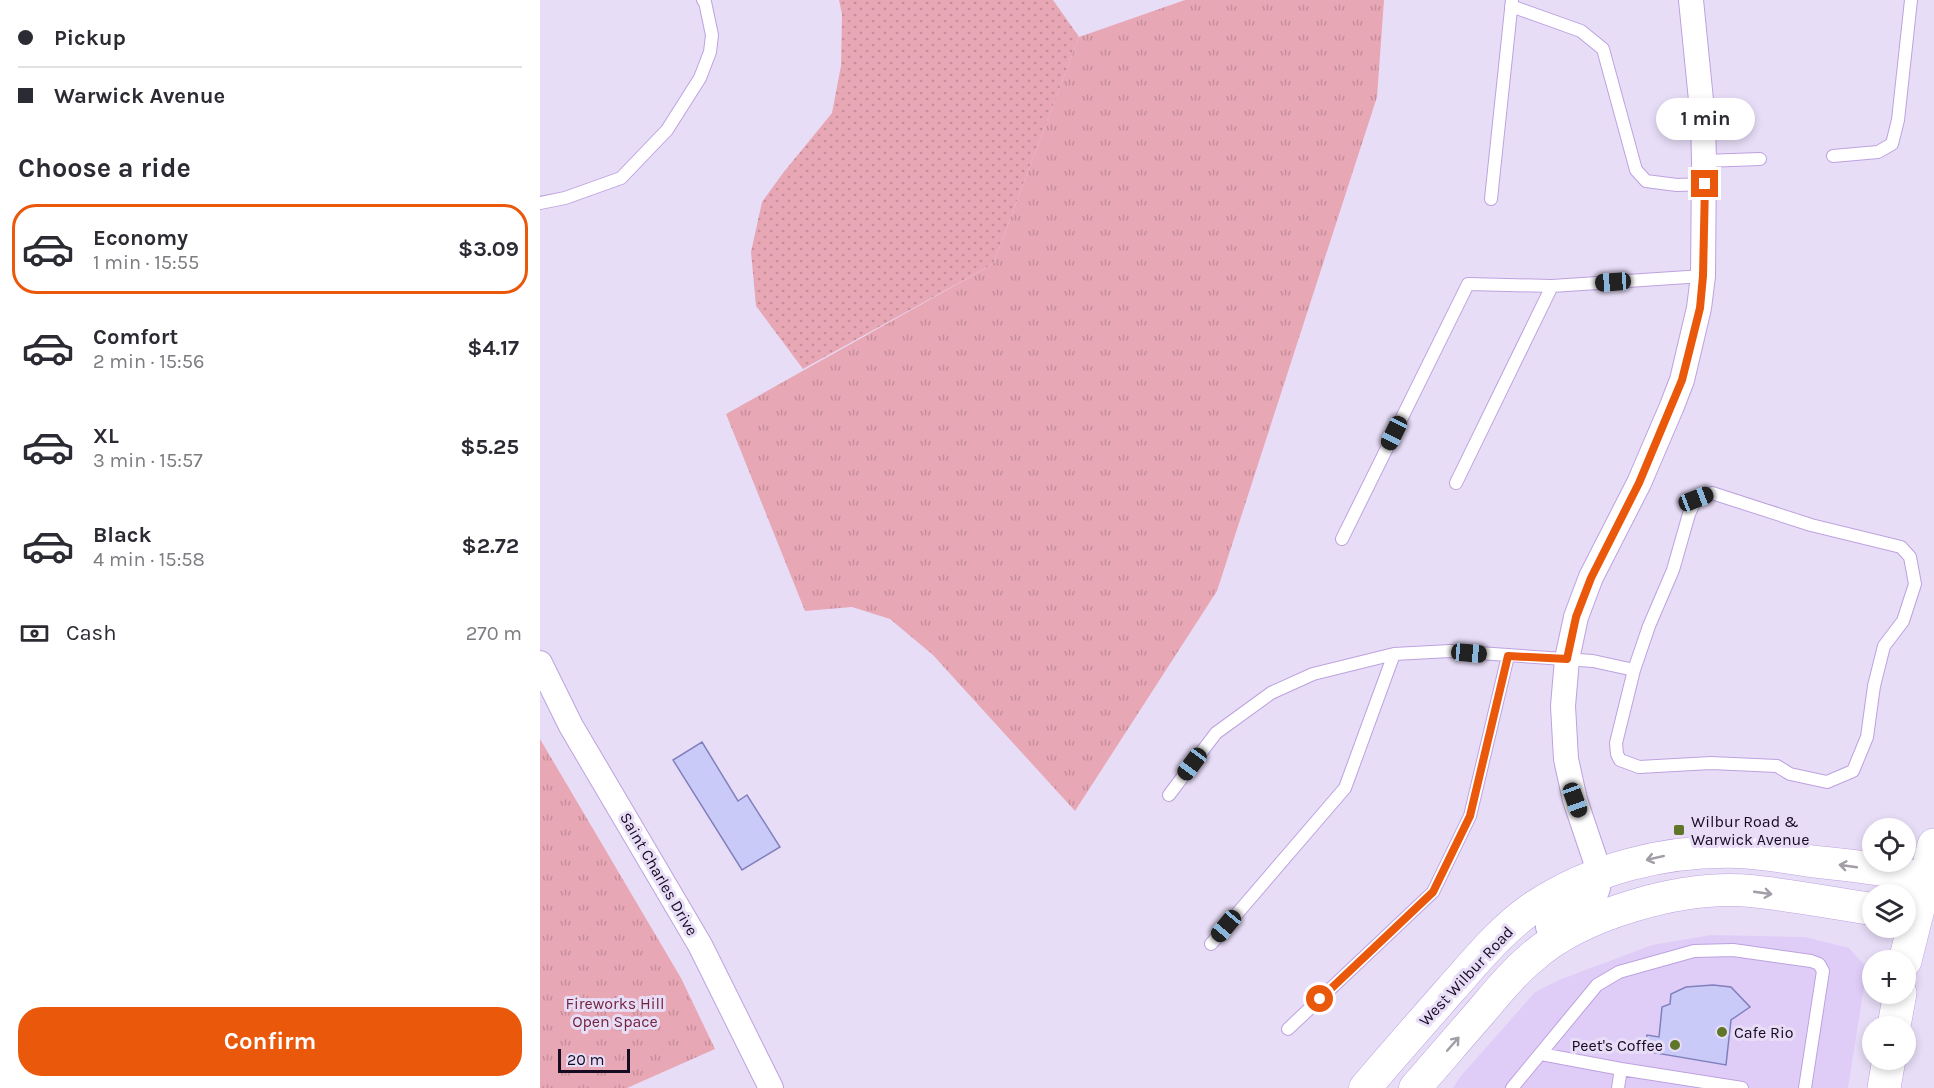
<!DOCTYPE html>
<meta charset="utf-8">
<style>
body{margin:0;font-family:Karla,sans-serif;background:#f2f2f3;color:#2b2b33;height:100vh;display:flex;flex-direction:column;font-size:22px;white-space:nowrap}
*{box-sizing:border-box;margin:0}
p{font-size:20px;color:#7c7c81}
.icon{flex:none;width:33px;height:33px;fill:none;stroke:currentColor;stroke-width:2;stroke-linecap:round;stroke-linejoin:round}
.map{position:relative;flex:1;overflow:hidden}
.details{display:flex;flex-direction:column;background:#fff;width:540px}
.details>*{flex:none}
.guide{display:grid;align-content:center;height:132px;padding:0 18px;background:#fff}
.controls{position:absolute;left:1322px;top:818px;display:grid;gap:12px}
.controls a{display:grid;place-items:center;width:54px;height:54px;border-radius:50%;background:#fff;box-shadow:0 3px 9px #0003;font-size:30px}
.scale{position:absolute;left:18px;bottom:15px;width:72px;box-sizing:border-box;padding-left:6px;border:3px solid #160b21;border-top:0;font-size:16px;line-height:21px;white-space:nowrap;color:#160b21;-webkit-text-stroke:4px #e8ddf7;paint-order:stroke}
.end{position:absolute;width:27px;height:27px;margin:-14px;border:8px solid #ea580c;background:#fff;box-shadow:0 0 0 3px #fff}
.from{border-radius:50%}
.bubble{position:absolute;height:42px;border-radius:21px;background:#fff;box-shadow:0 3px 9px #0003;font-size:20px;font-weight:700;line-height:42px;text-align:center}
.car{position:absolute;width:18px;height:36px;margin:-18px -9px;border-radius:8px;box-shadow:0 0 4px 2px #0007;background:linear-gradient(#222 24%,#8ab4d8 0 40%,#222 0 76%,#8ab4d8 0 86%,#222 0)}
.guide b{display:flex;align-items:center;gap:21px;height:57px;font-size:22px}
.guide b+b{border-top:2px solid #e1e1e2}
.guide i{width:15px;height:15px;background:#2b2b33}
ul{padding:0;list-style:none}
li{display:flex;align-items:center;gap:18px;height:90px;margin:0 12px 9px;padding:0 6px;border:3px solid transparent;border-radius:24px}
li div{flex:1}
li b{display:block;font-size:22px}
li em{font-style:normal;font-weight:700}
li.active{border-color:#ea580c}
li>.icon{width:54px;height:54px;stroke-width:1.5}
h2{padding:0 18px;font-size:27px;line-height:72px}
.pay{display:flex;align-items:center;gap:15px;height:66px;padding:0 18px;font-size:22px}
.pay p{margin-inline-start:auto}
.primary-button{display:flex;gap:12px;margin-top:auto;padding:12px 18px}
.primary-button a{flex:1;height:69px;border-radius:24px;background:#ea580c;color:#fff;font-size:24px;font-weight:700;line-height:69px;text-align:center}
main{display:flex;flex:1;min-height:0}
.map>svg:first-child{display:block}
.built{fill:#dfcdf8}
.grass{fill:url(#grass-dots)}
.park{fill:url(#park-tufts)}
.building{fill:#c9caf8;stroke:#8180bd;stroke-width:1.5}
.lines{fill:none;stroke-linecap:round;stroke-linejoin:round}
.service-casing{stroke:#bda2df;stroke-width:14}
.minor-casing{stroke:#bda2df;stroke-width:26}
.tertiary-casing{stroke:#bda2df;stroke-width:33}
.secondary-casing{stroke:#bda2df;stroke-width:34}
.service{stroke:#fff;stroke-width:12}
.minor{stroke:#fff;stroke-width:24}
.tertiary{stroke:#fff;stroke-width:32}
.secondary{stroke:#fff;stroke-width:33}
.oneway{stroke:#a29da6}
.route{stroke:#ea580c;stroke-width:8}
.poi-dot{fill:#5f7628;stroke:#e8ddf7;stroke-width:2}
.labels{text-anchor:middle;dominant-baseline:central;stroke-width:6;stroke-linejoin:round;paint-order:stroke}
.poi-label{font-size:16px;fill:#160b21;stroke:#e8ddf7;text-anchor:start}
.street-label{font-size:16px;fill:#160b21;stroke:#e8ddf7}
.park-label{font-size:16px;fill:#73253e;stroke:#e8ddf7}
</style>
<main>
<section class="details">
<div class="guide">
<b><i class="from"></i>Pickup</b>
<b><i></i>Warwick Avenue</b>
</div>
<h2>Choose a ride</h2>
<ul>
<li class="active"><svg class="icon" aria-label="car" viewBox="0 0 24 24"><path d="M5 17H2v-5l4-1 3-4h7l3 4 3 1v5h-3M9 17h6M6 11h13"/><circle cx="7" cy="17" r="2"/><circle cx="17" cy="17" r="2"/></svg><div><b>Economy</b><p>1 min · 15:55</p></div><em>$3.09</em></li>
<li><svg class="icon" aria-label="car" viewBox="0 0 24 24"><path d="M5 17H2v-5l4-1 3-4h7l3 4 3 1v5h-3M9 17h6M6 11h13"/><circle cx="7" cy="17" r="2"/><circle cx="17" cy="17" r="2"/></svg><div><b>Comfort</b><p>2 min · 15:56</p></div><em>$4.17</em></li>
<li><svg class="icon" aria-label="car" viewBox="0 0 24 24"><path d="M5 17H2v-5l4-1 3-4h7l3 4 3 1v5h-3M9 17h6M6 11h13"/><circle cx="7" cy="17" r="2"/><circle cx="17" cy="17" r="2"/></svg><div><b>XL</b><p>3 min · 15:57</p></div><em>$5.25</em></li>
<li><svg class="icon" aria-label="car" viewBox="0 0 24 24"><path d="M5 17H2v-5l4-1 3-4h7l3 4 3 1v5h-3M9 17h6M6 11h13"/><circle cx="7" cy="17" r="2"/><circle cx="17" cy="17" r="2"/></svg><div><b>Black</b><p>4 min · 15:58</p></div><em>$2.72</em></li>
</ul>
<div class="pay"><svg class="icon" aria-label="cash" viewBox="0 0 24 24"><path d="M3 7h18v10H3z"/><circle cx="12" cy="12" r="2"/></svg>Cash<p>270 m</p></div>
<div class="primary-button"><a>Confirm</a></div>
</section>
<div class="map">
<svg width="1394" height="1088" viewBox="0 0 1394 1088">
<defs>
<pattern id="grass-dots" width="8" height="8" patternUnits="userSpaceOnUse" patternTransform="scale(1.5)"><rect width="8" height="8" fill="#e8a7b5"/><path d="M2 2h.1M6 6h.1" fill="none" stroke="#c68e9b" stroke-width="1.8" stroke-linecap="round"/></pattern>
<pattern id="park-tufts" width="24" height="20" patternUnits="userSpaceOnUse" patternTransform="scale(1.5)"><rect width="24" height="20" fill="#e8a7b5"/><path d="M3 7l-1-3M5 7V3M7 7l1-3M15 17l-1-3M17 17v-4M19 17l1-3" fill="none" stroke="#c68e9b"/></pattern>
</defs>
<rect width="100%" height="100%" fill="#e8ddf7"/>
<path class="built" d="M1171,935L1265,937L1309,948L1327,968L1308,1088H913L920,1077L995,992L1019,980L1112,945Z"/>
<path class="grass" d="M299,0H513L539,37L453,264L263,369L216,306L211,252L222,202L243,173L292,113L301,66L302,14Z"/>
<path class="park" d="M645,0H844L837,97L677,591L535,811L393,655L350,619L312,607L265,611L186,414L453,264L539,37Z
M0,739L141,978L175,1049L87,1088H0Z"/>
<path class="building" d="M162,742L198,801L207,795L240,847L202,870L133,760Z
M1173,985L1191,987L1210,1007L1191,1020L1186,1065L1104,1051L1107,1035L1119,1037L1122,1007L1130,1004L1131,994L1146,987Z"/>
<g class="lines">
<defs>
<path id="service" d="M971,6L1041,31L1063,49L1096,170L1106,181L1137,185L1165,184
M1293,156L1338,152L1352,144L1358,120L1371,0
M1164,161L1220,159
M951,199L972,0
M0,203L25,198L81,178L127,130L160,78L170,52L172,35L165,2L163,0
M916,483L1012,286
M1172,493L1271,525L1361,547L1370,557L1375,584L1363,621L1344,646L1334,686L1327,737L1313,771L1287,782L1250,774L1237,766L1171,763L1099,767L1080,760L1077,754L1076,743L1094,670L1109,626L1133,570L1149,514L1156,499Z
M802,539L928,284L1012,286L1163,276
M629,795L676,733L731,693L773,674L854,654L910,651L1053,661L1094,670
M671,944L805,788L854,654
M748,1029L893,892L930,816L968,656
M1001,1054L1081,1069
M972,1088L1057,985L1079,972L1154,951L1193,950L1271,961L1279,964L1283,971L1265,1088
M1078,1088L1081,1069L1202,1088"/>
<path id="minor" d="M0,663L31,726L160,945L231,1088
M1008,927L1053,902L1058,888L1060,874L1035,800L1026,759L1023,706L1027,659L1036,617L1051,577L1099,483L1132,406L1142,380L1159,308L1163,276L1164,161L1163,120L1151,0"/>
<path id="tertiary" d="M825,1088C853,1055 882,1022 911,989C936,961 960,931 991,909C1051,868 1126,850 1198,852C1222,853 1246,857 1270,861C1300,865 1371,870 1394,885
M875,1088C897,1063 918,1038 940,1013C956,994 971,975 990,959C1041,913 1143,885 1211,891C1251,895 1292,903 1332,909"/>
<path id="secondary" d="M1365,961L1394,845
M1354,1026L1360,993
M1344,1088L1349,1059"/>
</defs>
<use href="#service" class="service-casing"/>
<use href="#minor" class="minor-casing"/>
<use href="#tertiary" class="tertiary-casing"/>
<use href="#secondary" class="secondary-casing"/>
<use href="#service" class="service"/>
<use href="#minor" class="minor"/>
<use href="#tertiary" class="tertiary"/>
<use href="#secondary" class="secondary"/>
</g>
<defs><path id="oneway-shaft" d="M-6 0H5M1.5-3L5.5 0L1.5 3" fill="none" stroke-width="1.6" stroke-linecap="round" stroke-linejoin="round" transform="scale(1.5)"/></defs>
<g class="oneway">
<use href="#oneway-shaft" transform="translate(1115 858) rotate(167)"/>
<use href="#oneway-shaft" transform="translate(1308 866) rotate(-172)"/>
<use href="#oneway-shaft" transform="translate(1223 893) rotate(8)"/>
<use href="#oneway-shaft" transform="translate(913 1044) rotate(-49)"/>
</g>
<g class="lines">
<path class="route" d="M780,999L893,892L930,816L968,656L1027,659L1036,617L1051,578L1099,483L1142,380L1160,308L1163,276L1165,184"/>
</g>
<g class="poi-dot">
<rect x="1133" y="824" width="12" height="12" rx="3"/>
<circle cx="1182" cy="1032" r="6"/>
<circle cx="1135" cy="1045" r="6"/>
</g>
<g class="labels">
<g class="poi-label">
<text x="1151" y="821">Wilbur Road &amp;<tspan x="1151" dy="18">Warwick Avenue</tspan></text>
<text x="1194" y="1032">Cafe Rio</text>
<text x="1123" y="1045" text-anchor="end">Peet's Coffee</text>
</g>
<g class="street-label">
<text transform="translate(119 874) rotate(60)">Saint Charles Drive</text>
<text transform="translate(926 976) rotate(-47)">West Wilbur Road</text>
</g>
<g class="park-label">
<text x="75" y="1003">Fireworks Hill<tspan x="75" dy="18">Open Space</tspan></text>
</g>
</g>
</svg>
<div class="controls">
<a><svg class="icon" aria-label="locate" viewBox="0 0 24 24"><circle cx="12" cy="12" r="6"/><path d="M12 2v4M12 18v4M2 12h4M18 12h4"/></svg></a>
<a><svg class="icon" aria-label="layers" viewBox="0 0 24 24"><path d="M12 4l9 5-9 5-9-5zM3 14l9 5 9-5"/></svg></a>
<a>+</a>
<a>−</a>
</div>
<div class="scale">20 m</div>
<i class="end from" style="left:780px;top:999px"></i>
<i class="end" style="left:1165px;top:184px"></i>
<div class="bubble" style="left:1116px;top:98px;width:99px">1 min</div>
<i class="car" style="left:1073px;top:282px;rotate:266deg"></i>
<i class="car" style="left:854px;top:433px;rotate:206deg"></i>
<i class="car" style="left:1156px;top:499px;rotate:69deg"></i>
<i class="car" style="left:929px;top:653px;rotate:95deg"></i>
<i class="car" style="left:652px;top:764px;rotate:217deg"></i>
<i class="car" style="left:1035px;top:800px;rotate:160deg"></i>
<i class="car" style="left:686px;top:926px;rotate:220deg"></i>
</div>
</main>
